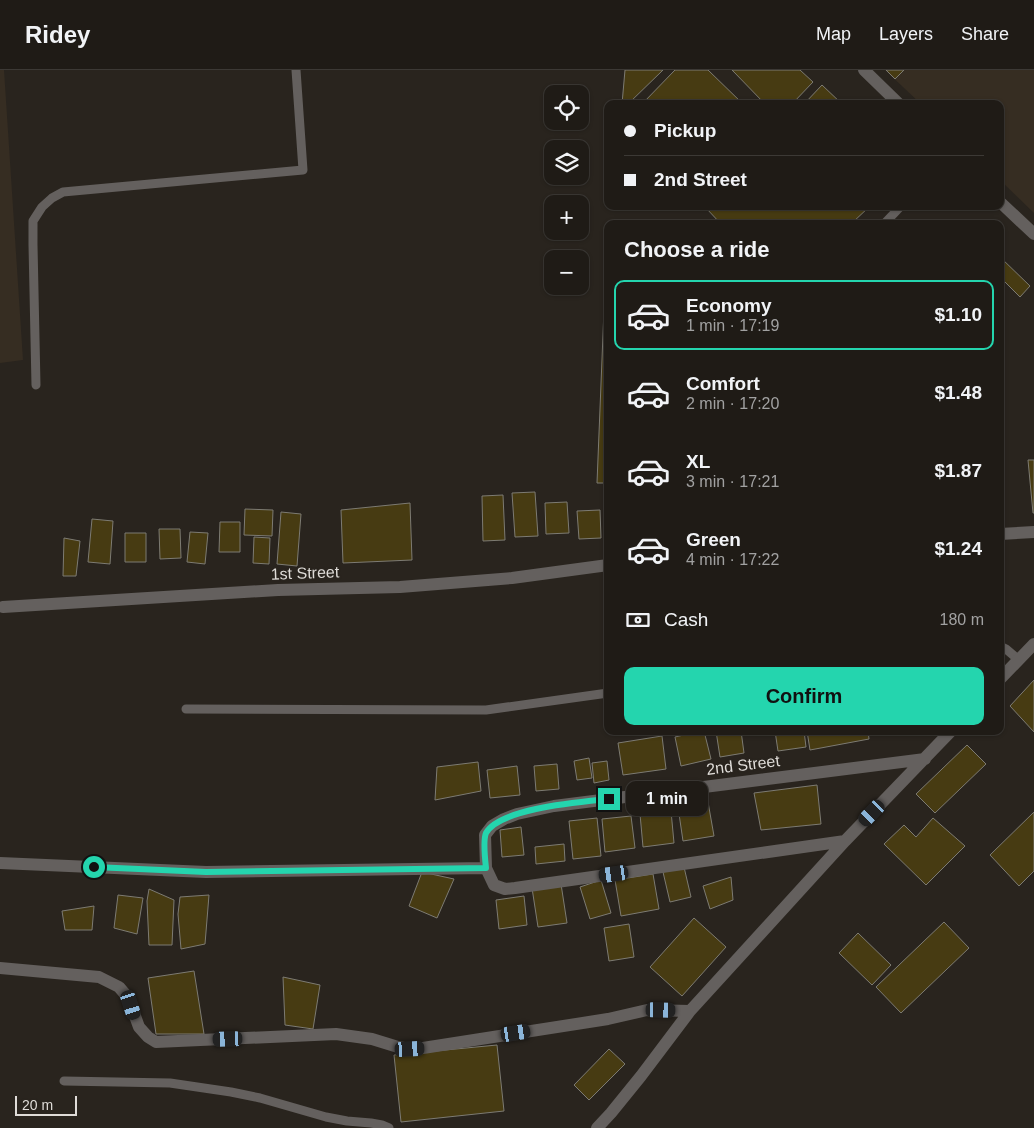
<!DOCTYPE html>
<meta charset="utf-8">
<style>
body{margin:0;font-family:Arial,sans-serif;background:#27241f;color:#f1f3f6;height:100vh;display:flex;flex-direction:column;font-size:19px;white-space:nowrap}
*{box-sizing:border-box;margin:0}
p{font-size:16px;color:#a1a1a1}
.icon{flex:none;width:28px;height:28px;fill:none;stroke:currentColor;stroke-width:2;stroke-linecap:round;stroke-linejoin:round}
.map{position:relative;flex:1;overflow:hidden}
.details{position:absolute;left:604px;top:150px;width:400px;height:515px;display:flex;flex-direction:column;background:#1f1b16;border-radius:10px;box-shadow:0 1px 4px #0004,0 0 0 1px #3c3935}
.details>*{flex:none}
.guide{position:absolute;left:604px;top:30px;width:400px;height:110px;border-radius:10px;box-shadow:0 1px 4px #0004,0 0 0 1px #3c3935;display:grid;align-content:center;height:110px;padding:0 20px;background:#1f1b16}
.fabs{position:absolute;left:544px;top:15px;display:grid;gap:10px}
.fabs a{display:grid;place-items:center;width:45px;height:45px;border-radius:10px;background:#1f1b16;box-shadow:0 1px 4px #0004,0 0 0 1px #3c3935;font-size:25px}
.scale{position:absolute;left:15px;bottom:12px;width:62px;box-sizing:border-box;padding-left:5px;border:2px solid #dfdcd8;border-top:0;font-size:14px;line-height:18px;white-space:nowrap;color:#dfdcd8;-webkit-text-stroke:4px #29241e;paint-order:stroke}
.end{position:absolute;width:22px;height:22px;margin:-11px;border:6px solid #24d5ae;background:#111;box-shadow:0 0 0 2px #111}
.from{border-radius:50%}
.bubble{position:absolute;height:35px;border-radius:10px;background:#1f1b16;box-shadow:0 1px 4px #0004,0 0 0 1px #3c3935;font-size:16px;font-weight:700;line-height:35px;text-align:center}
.car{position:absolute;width:15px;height:30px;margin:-15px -8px;border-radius:6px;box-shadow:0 0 4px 1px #0007;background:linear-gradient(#222 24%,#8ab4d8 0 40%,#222 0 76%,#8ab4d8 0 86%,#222 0)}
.guide b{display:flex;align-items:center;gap:18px;height:48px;font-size:19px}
.guide b+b{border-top:1px solid #3c3935}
.guide i{width:12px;height:12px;background:#f1f3f6}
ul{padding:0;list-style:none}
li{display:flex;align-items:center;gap:15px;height:70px;margin:0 10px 8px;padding:0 10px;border:2px solid transparent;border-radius:10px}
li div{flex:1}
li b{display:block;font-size:19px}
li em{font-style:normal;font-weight:700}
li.selected{border-color:#24d5ae}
li>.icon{width:45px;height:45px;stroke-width:1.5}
h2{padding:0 20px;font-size:22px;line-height:60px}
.pay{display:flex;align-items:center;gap:12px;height:55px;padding:0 20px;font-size:19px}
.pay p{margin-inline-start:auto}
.action{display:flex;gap:10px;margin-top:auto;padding:10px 20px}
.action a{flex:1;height:58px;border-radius:10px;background:#24d5ae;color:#111;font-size:20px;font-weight:700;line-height:58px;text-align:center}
header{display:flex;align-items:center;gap:30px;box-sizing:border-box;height:70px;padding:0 25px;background:#1f1b16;border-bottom:1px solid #3c3935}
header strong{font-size:24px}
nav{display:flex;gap:28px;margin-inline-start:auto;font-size:18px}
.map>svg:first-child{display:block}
.built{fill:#362d22}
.building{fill:#473b12;stroke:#7d7b73}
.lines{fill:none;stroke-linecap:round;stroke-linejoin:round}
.lane{stroke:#64605e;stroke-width:9}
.street{stroke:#64605e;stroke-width:12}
.route{stroke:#24d5ae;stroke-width:6}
.labels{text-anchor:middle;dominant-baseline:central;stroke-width:4;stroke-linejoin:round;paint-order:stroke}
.street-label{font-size:16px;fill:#dfdcd8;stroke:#29241e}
</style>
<header>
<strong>Ridey</strong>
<nav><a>Map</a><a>Layers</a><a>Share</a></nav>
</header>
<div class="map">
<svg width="1034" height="1058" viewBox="0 0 1034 1058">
<rect width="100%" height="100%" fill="#29241e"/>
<path class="built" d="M0,0H4L23,290L0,293Z
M885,0H1034V143L1000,110V34H921Z"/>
<path class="building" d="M625,0H663L628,34H622Z
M675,0H708L743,34H642Z
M732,0H800L813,12L792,34H765Z
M886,0H904L895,9Z
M822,15L842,34H804Z
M707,136H870L851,154H721L706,138Z
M607,165H608V413H597Z
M1000,187L1030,216L1020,227L1000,207Z
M1028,390H1034V443H1033Z
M535,422L538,466L515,467L512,423Z
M503,425L505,470L483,471L482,426Z
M567,432L569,463L546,464L545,433Z
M410,433L412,490L343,493L341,440Z
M245,439L273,440L272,466L244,465Z
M600,440L601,468L579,469L577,441Z
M281,442L301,444L297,496L277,494Z
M92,449L113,451L110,494L88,492Z
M220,452H240V482H219Z
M159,459H180L181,488L160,489Z
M190,462L208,463L205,494L187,492Z
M125,463H146V492H125Z
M254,467L270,468L269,494L253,493Z
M64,468L80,471L76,506H63Z
M1034,610V662L1010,636Z
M701,661H704L711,689L681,696L675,667Z
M716,661H741L744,683L720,687Z
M775,661H804L806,677L778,681Z
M807,661H868L869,669L810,680Z
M662,666L666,699L623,705L618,673Z
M967,675L986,694L935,743L916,724Z
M589,688L592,708L577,710L574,691Z
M607,691L609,710L594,713L592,693Z
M478,692L481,721L435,730L437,697Z
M557,694L559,719L536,721L534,696Z
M517,696L520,725L490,728L487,700Z
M817,715L821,754L761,760L754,723Z
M708,732L714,766L683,771L678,737Z
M671,741L674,773L643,777L640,744Z
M1034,742V801L1019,816L990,785Z
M631,746L635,778L605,782L602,749Z
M597,748L601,786L573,789L569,751Z
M933,748L965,776L926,815L884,774L904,755L916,767Z
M521,757L524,785L502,787L500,760Z
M564,774L565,791L536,794L535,777Z
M684,797L691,827L670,832L663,802Z
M422,802L454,809L437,848L409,836Z
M653,804L659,839L621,846L615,810Z
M731,807L733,830L710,839L703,816Z
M601,810L611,843L590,849L580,817Z
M561,814L567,853L538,857L532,818Z
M149,819L174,830L172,875H149L147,831Z
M118,825L143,828L137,864L114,858Z
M209,825L205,874L181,879L178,844L180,827Z
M524,826L527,855L499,859L496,830Z
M94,836L92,860H65L62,841Z
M694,848L726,877L682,926L650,897Z
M944,852L969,878L901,943L876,917Z
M629,854L634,887L609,891L604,858Z
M858,863L891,895L872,915L839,883Z
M194,901L204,964H156L148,908Z
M283,907L320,915L313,959L285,955Z
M497,975L504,1041L401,1052L394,985Z
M609,979L625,994L589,1030L574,1015Z"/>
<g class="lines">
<path class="lane" d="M884,154L901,136
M36,315L33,175V151L42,137L52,128L63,122L303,100L296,0
M1000,576L1006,579L1019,590
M186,639L486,640L608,623
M64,1011L170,1013L231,1022L260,1028L326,1047L347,1051L371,1053L382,1055L389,1058"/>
<path class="street" d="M864,0L899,34
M1000,132L1034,164
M1000,464L1034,462
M3,537L278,520L400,517L512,508L608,495
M1000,609L1034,574
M845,771L515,818L505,819L494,815L486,798L485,765L492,756L504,749L517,744L554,736L925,689
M0,793L206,802L486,798
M0,898L99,907L119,917L125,924L131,935L139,957L148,967L156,972L336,964L372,969L398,977L410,979L423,978L608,949L647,940L690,941
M597,1058L611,1043L641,1006L690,941L845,771L951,661"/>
</g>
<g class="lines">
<path class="route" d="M94,797L206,802L486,798C485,789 483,770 486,763C500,738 581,732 609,729"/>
</g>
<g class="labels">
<g class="street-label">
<text transform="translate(305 503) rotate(-2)">1st Street</text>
<text transform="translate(743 695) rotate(-7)">2nd Street</text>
</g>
</g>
</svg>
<div class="fabs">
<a><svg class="icon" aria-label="locate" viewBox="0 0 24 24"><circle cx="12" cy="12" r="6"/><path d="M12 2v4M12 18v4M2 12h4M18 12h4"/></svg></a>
<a><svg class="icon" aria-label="layers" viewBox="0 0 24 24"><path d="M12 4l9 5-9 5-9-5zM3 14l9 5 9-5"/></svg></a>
<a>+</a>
<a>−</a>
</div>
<div class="scale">20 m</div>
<i class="end from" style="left:94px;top:797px"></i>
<i class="end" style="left:609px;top:729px"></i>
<div class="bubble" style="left:626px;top:711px;width:82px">1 min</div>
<i class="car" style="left:872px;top:743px;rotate:224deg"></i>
<i class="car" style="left:614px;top:804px;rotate:262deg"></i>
<i class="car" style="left:131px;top:935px;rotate:162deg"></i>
<i class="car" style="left:661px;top:940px;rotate:91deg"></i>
<i class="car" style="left:516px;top:963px;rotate:81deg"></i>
<i class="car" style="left:228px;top:969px;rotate:268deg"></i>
<i class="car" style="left:410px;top:979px;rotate:87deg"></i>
<div class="guide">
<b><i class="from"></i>Pickup</b>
<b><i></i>2nd Street</b>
</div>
<section class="details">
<h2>Choose a ride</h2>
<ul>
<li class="selected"><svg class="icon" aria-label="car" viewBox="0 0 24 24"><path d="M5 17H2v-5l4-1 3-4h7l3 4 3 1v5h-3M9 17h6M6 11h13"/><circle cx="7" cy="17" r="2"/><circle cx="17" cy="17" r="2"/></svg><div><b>Economy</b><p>1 min · 17:19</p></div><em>$1.10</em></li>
<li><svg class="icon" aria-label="car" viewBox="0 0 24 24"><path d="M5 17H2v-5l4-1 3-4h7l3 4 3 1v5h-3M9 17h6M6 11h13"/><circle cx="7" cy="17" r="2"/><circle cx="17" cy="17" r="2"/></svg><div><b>Comfort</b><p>2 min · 17:20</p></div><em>$1.48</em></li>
<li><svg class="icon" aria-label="car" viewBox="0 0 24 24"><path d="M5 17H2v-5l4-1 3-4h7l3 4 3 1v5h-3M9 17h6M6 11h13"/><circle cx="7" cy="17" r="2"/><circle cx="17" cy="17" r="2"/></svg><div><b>XL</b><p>3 min · 17:21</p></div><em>$1.87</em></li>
<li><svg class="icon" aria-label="car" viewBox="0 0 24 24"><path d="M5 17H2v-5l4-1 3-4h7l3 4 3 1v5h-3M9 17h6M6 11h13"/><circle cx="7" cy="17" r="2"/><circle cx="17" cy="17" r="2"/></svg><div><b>Green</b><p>4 min · 17:22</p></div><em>$1.24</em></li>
</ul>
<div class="pay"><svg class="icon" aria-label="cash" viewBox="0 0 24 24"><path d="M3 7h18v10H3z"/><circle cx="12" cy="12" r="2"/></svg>Cash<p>180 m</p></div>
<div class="action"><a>Confirm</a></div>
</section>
</div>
